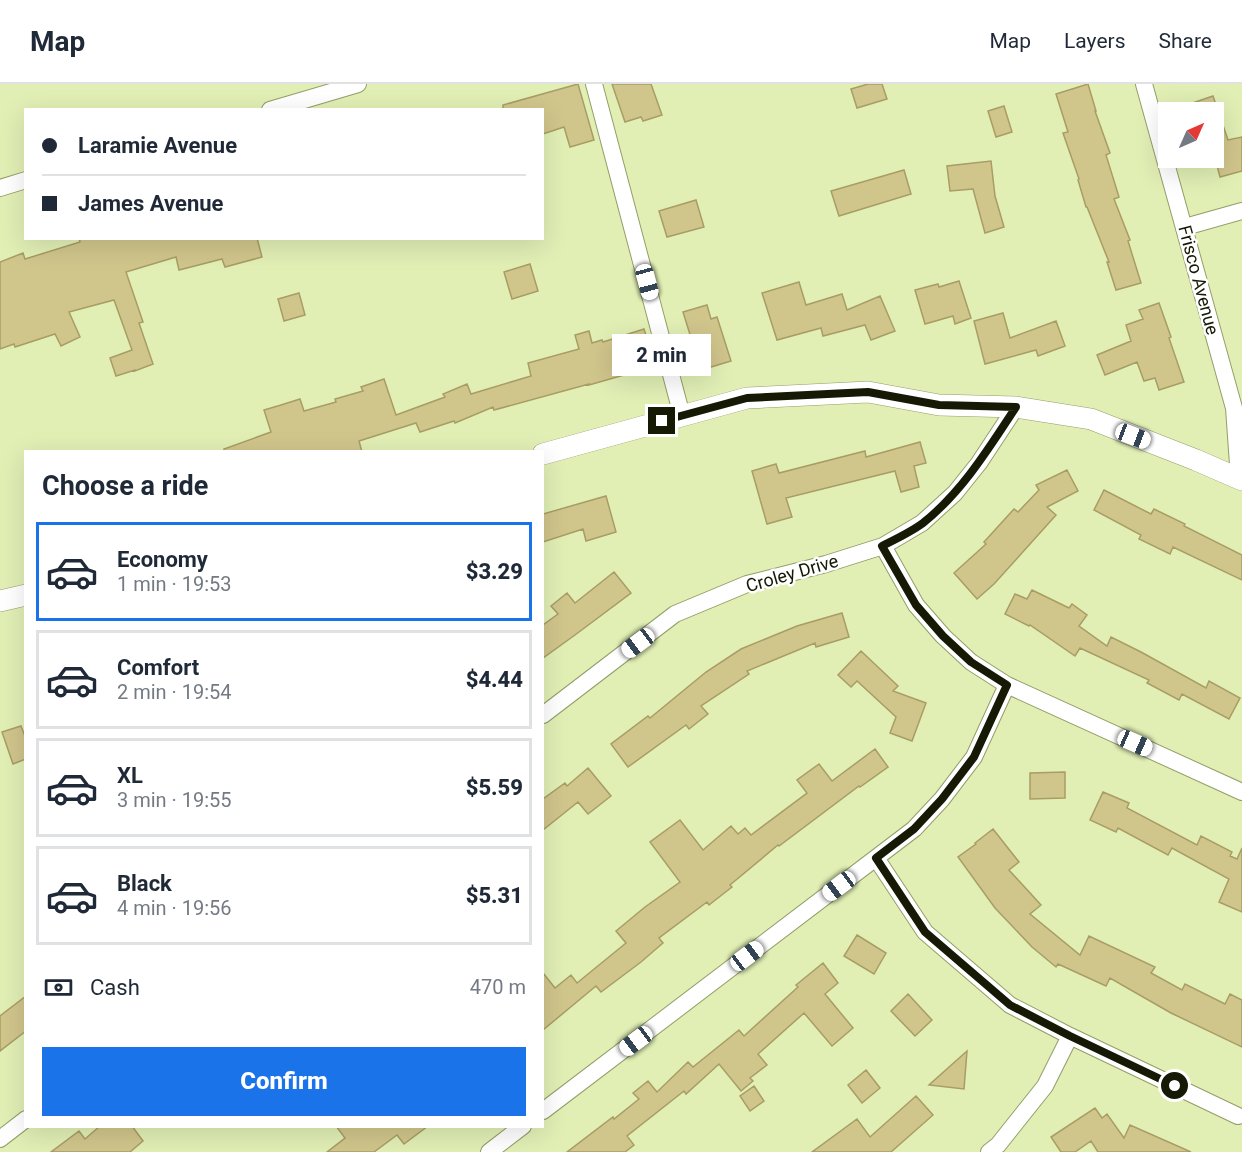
<!DOCTYPE html>
<meta charset="utf-8">
<style>
body{margin:0;font-family:Roboto,sans-serif;background:#f6f6f7;color:#1f2937;height:100vh;display:flex;flex-direction:column;font-size:22px;white-space:nowrap}
*{box-sizing:border-box;margin:0}
p{font-size:20px;color:#747a83}
.icon{flex:none;width:33px;height:33px;fill:none;stroke:currentColor;stroke-width:2;stroke-linecap:round;stroke-linejoin:round}
.map{position:relative;flex:1;overflow:hidden}
.side{position:absolute;left:24px;top:366px;width:520px;height:678px;display:flex;flex-direction:column;background:#fff;border-radius:0px;box-shadow:0 6px 24px #0002}
.side>*{flex:none}
.top-card{position:absolute;left:24px;top:24px;width:520px;height:132px;border-radius:0px;box-shadow:0 6px 24px #0002;display:grid;align-content:center;height:132px;padding:0 18px;background:#fff}
.needle{width:39px;rotate:45deg}
.controls{position:absolute;left:1158px;top:18px;display:grid;gap:12px}
.controls a{display:grid;place-items:center;width:66px;height:66px;border-radius:0px;background:#fff;box-shadow:0 6px 24px #0002;font-size:30px}
.end{position:absolute;width:27px;height:27px;margin:-14px;border:8px solid #161a05;background:#fff;box-shadow:0 0 0 3px #fff}
.from{border-radius:50%}
.bubble{position:absolute;height:42px;border-radius:0px;background:#fff;box-shadow:0 6px 24px #0002;font-size:20px;font-weight:800;line-height:42px;text-align:center}
.car{position:absolute;width:18px;height:36px;margin:-18px -9px;border-radius:8px;box-shadow:0 0 4px 2px #0007;background:linear-gradient(#fff 24%,#345 0 40%,#fff 0 76%,#345 0 86%,#fff 0)}
.top-card b{display:flex;align-items:center;gap:21px;height:57px;font-size:22px}
.top-card b+b{border-top:2px solid #e0e1e3}
.top-card i{width:15px;height:15px;background:#1f2937}
ul{padding:0;list-style:none}
li{display:flex;align-items:center;gap:18px;height:99px;margin:0 12px 9px;padding:0 6px;border:3px solid #e0e1e3;border-radius:0px}
li div{flex:1}
li b{display:block;font-size:22px}
li em{font-style:normal;font-weight:800}
li.selected{border-color:#1a73e8}
li>.icon{width:54px;height:54px;stroke-width:1.5}
h2{padding:0 18px;font-size:27px;line-height:72px}
.pay{display:flex;align-items:center;gap:15px;height:66px;padding:0 18px;font-size:22px}
.pay p{margin-inline-start:auto}
.cta{display:flex;gap:12px;margin-top:auto;padding:12px 18px}
.cta a{flex:1;height:69px;border-radius:0px;background:#1a73e8;color:#fff;font-size:24px;font-weight:800;line-height:69px;text-align:center}
header{display:flex;align-items:center;gap:36px;box-sizing:border-box;height:84px;padding:0 30px;background:#fff;border-bottom:2px solid #e0e1e3}
header strong{font-size:28px}
nav{display:flex;gap:33px;margin-inline-start:auto;font-size:21px}
.map>svg:first-child{display:block}
.building{fill:#d0c58b;stroke:#a89d64;stroke-width:1.5}
.lines{fill:none;stroke-linecap:round;stroke-linejoin:round}
.minor-casing{stroke:#929e68;stroke-width:18}
.tertiary-casing{stroke:#929e68;stroke-width:22}
.minor{stroke:#fff;stroke-width:16}
.tertiary{stroke:#fff;stroke-width:21}
.route{stroke:#161a05;stroke-width:8}
.labels{text-anchor:middle;dominant-baseline:central;stroke-width:5;stroke-linejoin:round;paint-order:stroke}
.street-label{font-size:18px;fill:#161a05;stroke:#fff}
</style>
<header>
<strong>Map</strong>
<nav><a>Map</a><a>Layers</a><a>Share</a></nav>
</header>
<div class="map">
<svg width="1242" height="1068" viewBox="0 0 1242 1068">
<rect width="100%" height="100%" fill="#e1efb5"/>
<path class="building" d="M578,0L594,56L570,63L564,43L543,50V26H503V21Z
M612,0H651L662,31L643,37L641,33L625,38Z
M868,0H882L887,15L857,24L851,5Z
M1088,0L1096,27H1095L1110,69L1106,71L1119,113L1114,115L1130,156L1128,157L1141,199L1116,206L1107,178H1109L1087,123H1086L1078,96L1079,95L1063,49L1068,48L1056,10Z
M1213,12L1228,56L1242,53V87L1220,93L1214,70V28H1173L1172,26Z
M1004,22L1012,48L996,53L988,27Z
M991,77L995,112L1004,143L985,149L973,105L950,107L947,82Z
M904,86L911,110L839,132L831,107Z
M696,116L704,143L667,153L659,127Z
M79,154H257L262,173L225,183L222,175L179,186L176,173L126,188L143,238L139,239L153,280L135,287V286L116,292L110,274L132,266L114,216L69,228L80,253L61,262L55,250L15,263L14,260L0,265V178L23,169L25,175L80,158Z
M530,180L538,207L512,215L504,188Z
M959,197L971,234L955,240L953,232L925,240L915,206L938,200L939,203Z
M799,198L806,221L842,210L847,226L880,212L895,247L871,256L865,241L823,252L821,244L777,256L762,209Z
M299,209L305,231L284,237L278,215Z
M1159,219L1171,253L1169,254L1184,298L1159,306L1155,294L1144,297L1137,278L1105,291L1097,271L1131,257L1126,241L1143,235L1139,226Z
M707,221L711,235L717,233L731,277L701,286L683,228Z
M1003,229L1010,254L1056,237L1065,262L1038,272L1036,266L985,280L974,237Z
M644,245L656,283L632,290L631,289L589,301V300L494,326L493,323L455,339L454,337L420,348L416,339L359,357L362,368H224V365L271,348L264,326L281,321L300,315L304,327L336,318L335,315L363,307L361,303L384,295L396,331L445,313L443,310L467,300L471,310L531,292L528,279L579,265L575,251L589,247L592,259L602,256L603,258Z
M920,358L926,379L914,382L919,403L901,408L895,387L786,414L792,433L767,440L752,387L776,380L779,389L865,367L866,373Z
M1067,386L1078,407L1047,423L1056,431L994,500L977,515L954,489L986,460L984,458L1014,425L1018,428L1039,406L1036,401Z
M1104,406L1151,430L1154,425L1185,440L1184,442L1242,471V496L1173,463L1170,470L1139,455L1141,451L1094,426Z
M606,412L616,448L586,457L583,445L543,458V430Z
M614,488L631,509L575,551L543,574V541L558,530L551,522L567,509L575,519Z
M1032,506L1069,524L1072,520L1087,531L1079,542L1107,562L1111,553L1141,568L1206,604L1209,597L1240,614L1229,635L1182,610L1179,616L1147,599L1149,596L1080,564L1075,572L1030,541L1029,542L1005,530L1015,510L1027,515Z
M842,529L849,553L816,563L815,559L747,587L749,590L701,622L708,630L689,645L686,641L628,683L611,660L648,632L650,634L706,588L741,565L797,542Z
M861,567L898,602L893,607L926,619L912,657L890,649L896,633L857,597L851,603L838,591Z
M21,642L26,655V675L13,680L2,648Z
M875,665L888,683L860,703L859,702L779,762L778,761L730,801L732,803L709,821L707,818L659,854L663,859L641,878L601,908L596,902L543,946V889L555,904L571,891L577,899L626,859L616,847L645,823L680,798L650,758L680,736L703,766L731,742L738,750L745,744L751,751L807,709L797,696L819,680L832,697Z
M588,684L611,712L588,730L578,718L543,746V715L565,699L567,702Z
M1065,688V714L1030,715V689Z
M1103,708L1129,719L1127,724L1197,761L1201,752L1232,768L1230,772L1237,775L1242,764V828L1219,818L1229,795L1172,764L1168,771L1118,744L1116,748L1090,736Z
M993,745L1019,778L1009,786L1041,821L1030,830L1080,871L1089,852L1155,883L1151,889L1182,906L1185,900L1225,920L1230,910L1242,916V963L1171,929L1110,894L1106,902L1058,880L1056,883L1032,863L995,824L958,773L976,760L975,759Z
M857,851L886,869L874,890L844,872Z
M823,879L838,899L825,910L853,944L832,962L804,929L758,970L767,981L750,994L753,997L741,1007L719,980L686,1010L684,1007L627,1052L634,1061L625,1068H567L613,1033L614,1035L639,1015L633,1009L648,997L657,1008L688,978L693,983L739,946L744,952L798,903L796,901Z
M908,910L932,936L915,952L891,927Z
M26,912V947L0,967V932Z
M967,967L964,1005L929,1001Z
M866,986L880,1004L862,1019L848,1001Z
M754,1002L764,1017L750,1027L740,1012Z
M916,1012L933,1031L891,1068H812L857,1035L870,1053Z
M1095,1024L1102,1034L1107,1030L1124,1054L1130,1041L1191,1068H1098L1091,1057L1075,1068H1061L1051,1053Z
M100,1042H132L143,1057L130,1068H51L79,1047L85,1055Z
M336,1042H428L404,1060L397,1051L374,1068H327L345,1054Z"/>
<g class="lines">
<defs>
<path id="minor" d="M594,0L682,332
M1144,0L1234,324L1239,395
M270,26L358,0
M0,104L26,96
M1185,143L1242,127
M883,462L916,521L943,552L971,578L1007,601L1242,708
M543,631L675,530L747,500L826,480L883,462L922,439L955,409L979,379L1016,323
M876,774L925,848L1010,921L1070,952L1238,1032
M543,1027L914,745L942,715L974,673L1007,601
M0,1055L26,1035
M489,1068L523,1042
M989,1068L998,1061L1045,1002L1070,952"/>
<path id="tertiary" d="M543,370L747,314L868,308L939,321L1016,323L1091,335L1196,376L1242,396
M0,517L26,511"/>
</defs>
<use href="#minor" class="minor-casing"/>
<use href="#tertiary" class="tertiary-casing"/>
<use href="#minor" class="minor"/>
<use href="#tertiary" class="tertiary"/>
</g>
<g class="lines">
<path class="route" d="M662,337L747,314L868,308L939,321L1016,323C989,364 962,408 923,439C911,448 896,455 882,462L916,521L943,552L971,578L1007,601L974,673L942,715L914,745L876,774L925,848L1010,921L1070,952L1175,1002"/>
</g>
<g class="labels">
<g class="street-label">
<text transform="translate(1199 196) rotate(75)">Frisco Avenue</text>
<text transform="translate(792 489) rotate(-16)">Croley Drive</text>
</g>
</g>
</svg>
<div class="controls">
<a><svg class="needle" viewBox="-14 -14 28 28"><path d="M0-13l5 13h-10z" fill="#e53935"/><path d="M0 13l5-13h-10z" fill="#747a83"/></svg></a>
</div>
<i class="end from" style="left:1175px;top:1002px"></i>
<i class="end" style="left:662px;top:337px"></i>
<div class="bubble" style="left:612px;top:250px;width:99px">2 min</div>
<i class="car" style="left:647px;top:198px;rotate:165deg"></i>
<i class="car" style="left:1133px;top:352px;rotate:111deg"></i>
<i class="car" style="left:638px;top:559px;rotate:233deg"></i>
<i class="car" style="left:1135px;top:659px;rotate:114deg"></i>
<i class="car" style="left:839px;top:802px;rotate:233deg"></i>
<i class="car" style="left:747px;top:872px;rotate:53deg"></i>
<i class="car" style="left:636px;top:957px;rotate:233deg"></i>
<div class="top-card">
<b><i class="from"></i>Laramie Avenue</b>
<b><i></i>James Avenue</b>
</div>
<section class="side">
<h2>Choose a ride</h2>
<ul>
<li class="selected"><svg class="icon" aria-label="car" viewBox="0 0 24 24"><path d="M5 17H2v-5l4-1 3-4h7l3 4 3 1v5h-3M9 17h6M6 11h13"/><circle cx="7" cy="17" r="2"/><circle cx="17" cy="17" r="2"/></svg><div><b>Economy</b><p>1 min · 19:53</p></div><em>$3.29</em></li>
<li><svg class="icon" aria-label="car" viewBox="0 0 24 24"><path d="M5 17H2v-5l4-1 3-4h7l3 4 3 1v5h-3M9 17h6M6 11h13"/><circle cx="7" cy="17" r="2"/><circle cx="17" cy="17" r="2"/></svg><div><b>Comfort</b><p>2 min · 19:54</p></div><em>$4.44</em></li>
<li><svg class="icon" aria-label="car" viewBox="0 0 24 24"><path d="M5 17H2v-5l4-1 3-4h7l3 4 3 1v5h-3M9 17h6M6 11h13"/><circle cx="7" cy="17" r="2"/><circle cx="17" cy="17" r="2"/></svg><div><b>XL</b><p>3 min · 19:55</p></div><em>$5.59</em></li>
<li><svg class="icon" aria-label="car" viewBox="0 0 24 24"><path d="M5 17H2v-5l4-1 3-4h7l3 4 3 1v5h-3M9 17h6M6 11h13"/><circle cx="7" cy="17" r="2"/><circle cx="17" cy="17" r="2"/></svg><div><b>Black</b><p>4 min · 19:56</p></div><em>$5.31</em></li>
</ul>
<div class="pay"><svg class="icon" aria-label="cash" viewBox="0 0 24 24"><path d="M3 7h18v10H3z"/><circle cx="12" cy="12" r="2"/></svg>Cash<p>470 m</p></div>
<div class="cta"><a>Confirm</a></div>
</section>
</div>
